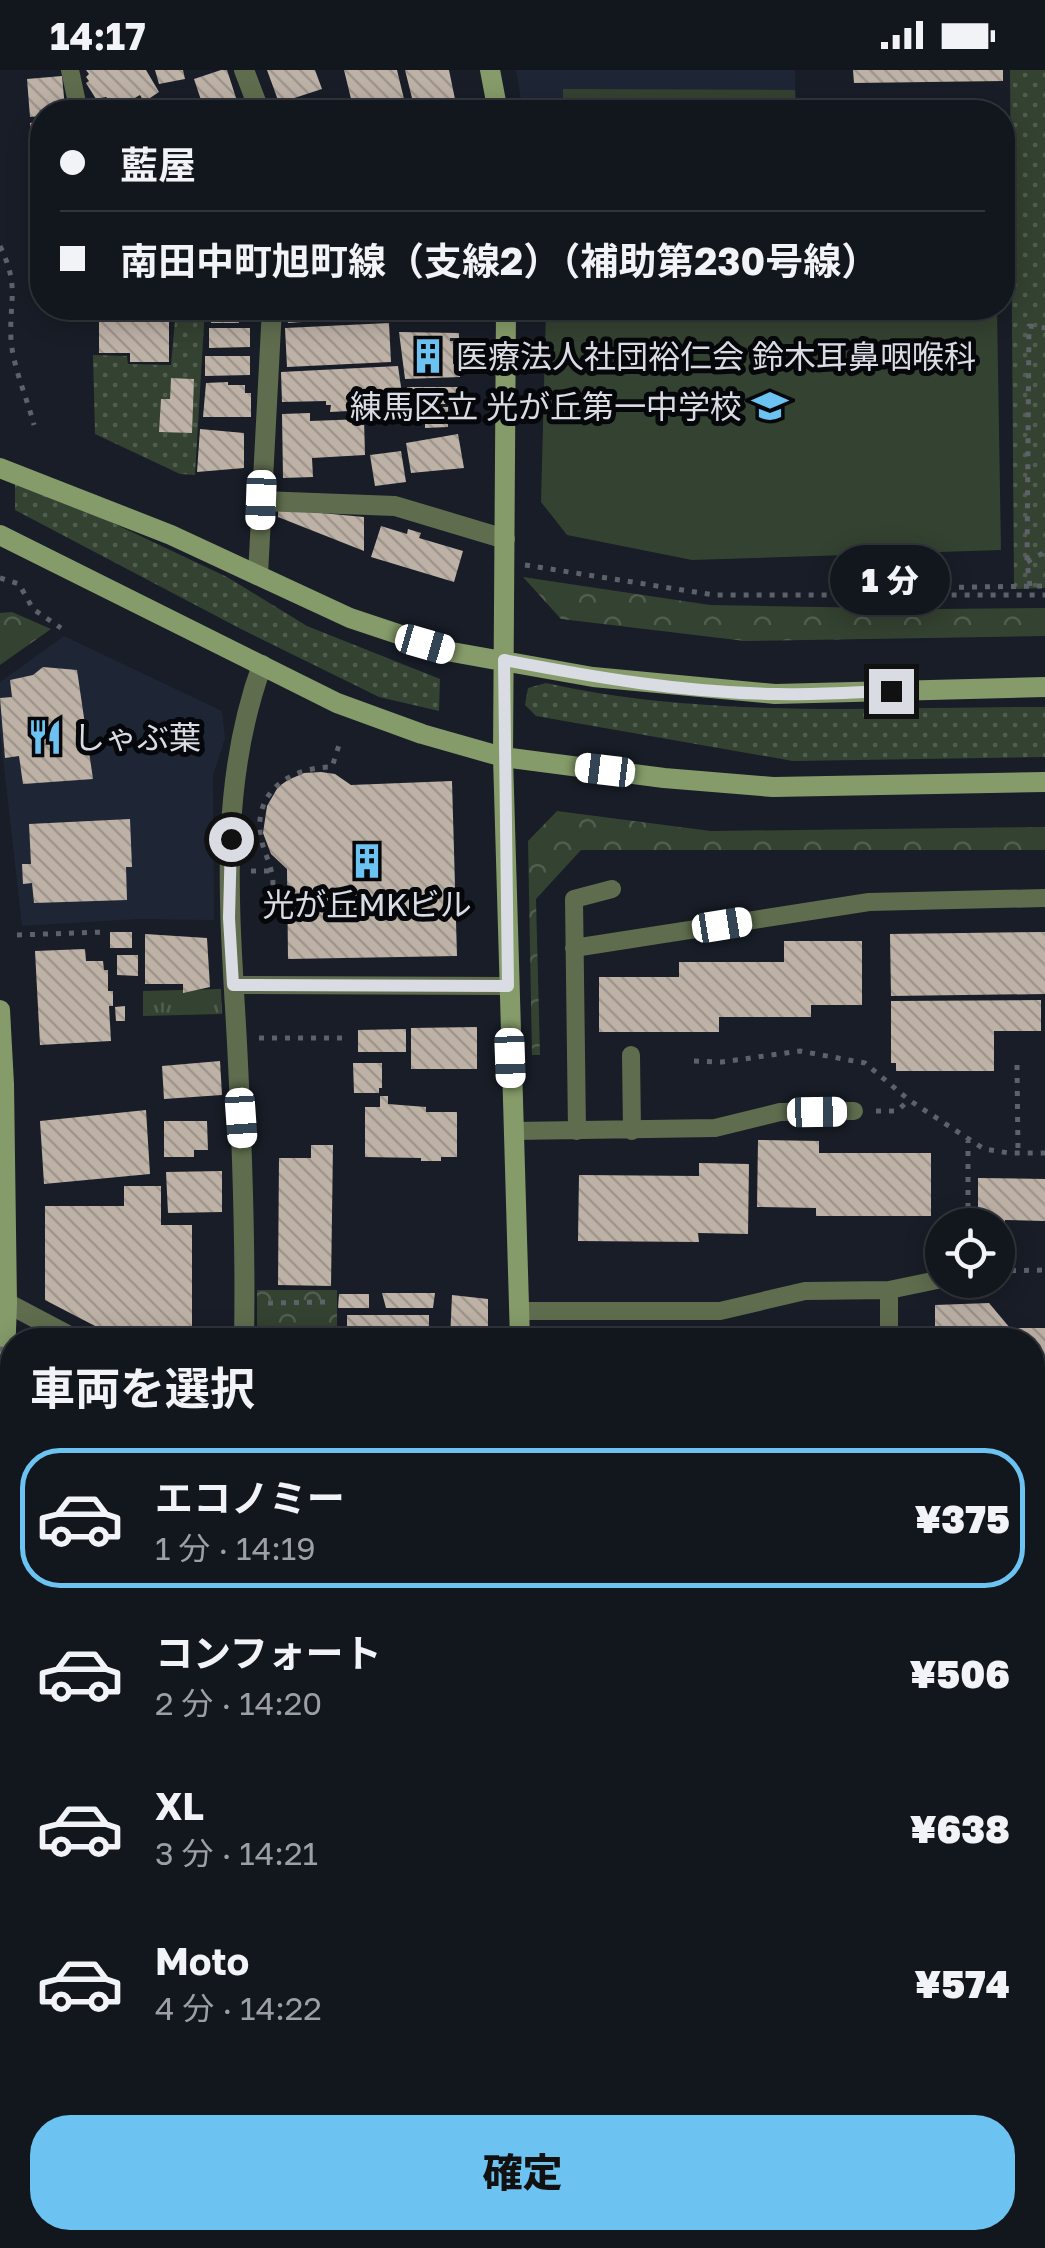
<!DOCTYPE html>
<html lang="ja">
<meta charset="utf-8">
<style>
body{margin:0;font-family:"Golos Text","Noto Sans JP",sans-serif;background:#1b1f26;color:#f1f3f6;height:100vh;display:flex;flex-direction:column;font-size:38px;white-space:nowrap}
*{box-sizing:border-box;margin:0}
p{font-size:32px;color:#9c9fa4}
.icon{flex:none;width:55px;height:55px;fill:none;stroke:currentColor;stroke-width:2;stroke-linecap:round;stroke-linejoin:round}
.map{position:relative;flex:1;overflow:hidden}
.drawer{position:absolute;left:0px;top:1258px;width:1045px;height:922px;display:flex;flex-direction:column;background:#12161d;border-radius:40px 40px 0 0;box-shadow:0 5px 25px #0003,0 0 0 2px #31353b}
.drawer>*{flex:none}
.top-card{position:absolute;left:30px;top:30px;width:985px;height:220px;border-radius:40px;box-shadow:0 5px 25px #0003,0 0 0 2px #31353b;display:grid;align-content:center;height:220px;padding:0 30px;background:#12161d}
.buttons{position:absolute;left:925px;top:1138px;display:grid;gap:20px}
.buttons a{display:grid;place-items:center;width:90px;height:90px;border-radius:50%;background:#12161d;box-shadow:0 5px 25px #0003,0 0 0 2px #31353b;font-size:50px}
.end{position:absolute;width:45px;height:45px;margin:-22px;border:12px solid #d9dce3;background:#111;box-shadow:0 0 0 5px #111}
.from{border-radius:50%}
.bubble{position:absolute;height:70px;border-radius:35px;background:#12161d;box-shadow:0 5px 25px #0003,0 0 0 2px #31353b;font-size:32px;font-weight:800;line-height:70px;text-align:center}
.car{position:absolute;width:30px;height:60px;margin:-30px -15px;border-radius:12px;box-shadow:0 0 8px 2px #0007;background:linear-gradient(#fff 24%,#345 0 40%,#fff 0 76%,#345 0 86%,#fff 0)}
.top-card b{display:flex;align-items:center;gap:35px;height:95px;font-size:38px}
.top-card b+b{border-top:2px solid #31353b}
.top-card i{width:25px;height:25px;background:#f1f3f6}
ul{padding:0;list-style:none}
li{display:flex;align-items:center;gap:30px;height:140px;margin:0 20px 15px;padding:0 10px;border:5px solid transparent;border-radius:40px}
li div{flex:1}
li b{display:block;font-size:38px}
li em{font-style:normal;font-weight:800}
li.selected{border-color:#6cc3f2}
li>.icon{width:90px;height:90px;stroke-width:1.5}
h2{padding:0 30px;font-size:45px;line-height:120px}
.primary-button{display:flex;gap:20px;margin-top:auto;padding:20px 30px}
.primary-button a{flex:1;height:115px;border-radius:40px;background:#6cc3f2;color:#111;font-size:40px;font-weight:800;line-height:115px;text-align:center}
.status{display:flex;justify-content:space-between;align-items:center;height:70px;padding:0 50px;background:#12161d;direction:ltr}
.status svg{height:28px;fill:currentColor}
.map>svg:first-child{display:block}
.built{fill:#1e2635}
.grass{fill:url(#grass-tufts)}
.forest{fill:url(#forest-crowns)}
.park{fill:url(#park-dots);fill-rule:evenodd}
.pitch{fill:#344231}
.building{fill:url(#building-back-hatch)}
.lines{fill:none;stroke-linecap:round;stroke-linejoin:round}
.path{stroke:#5d616a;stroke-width:5;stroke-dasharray:5 8;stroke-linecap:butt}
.lane{stroke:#5f6d4e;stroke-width:18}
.street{stroke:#5f6d4e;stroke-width:20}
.secondary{stroke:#859b69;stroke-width:20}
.path-bridge{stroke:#5d616a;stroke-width:5;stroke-dasharray:5 8;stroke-linecap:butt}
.route{stroke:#d9dce3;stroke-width:12}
.labels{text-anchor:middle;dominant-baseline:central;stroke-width:10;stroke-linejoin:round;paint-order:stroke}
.poi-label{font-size:32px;fill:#d9dce3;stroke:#05070b;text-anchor:start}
</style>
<div class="status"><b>14:17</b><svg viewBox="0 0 49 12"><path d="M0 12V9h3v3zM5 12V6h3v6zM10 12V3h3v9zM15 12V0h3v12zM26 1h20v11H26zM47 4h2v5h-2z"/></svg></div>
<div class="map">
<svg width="1045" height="2178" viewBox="0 0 1045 2178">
<defs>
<pattern id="grass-tufts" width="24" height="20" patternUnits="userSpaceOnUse" patternTransform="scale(2.5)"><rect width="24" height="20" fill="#344231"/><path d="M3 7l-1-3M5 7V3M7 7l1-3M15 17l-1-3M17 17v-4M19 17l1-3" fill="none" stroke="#515d4f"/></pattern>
<pattern id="forest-crowns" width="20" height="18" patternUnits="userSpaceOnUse" patternTransform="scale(2.5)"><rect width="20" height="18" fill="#344231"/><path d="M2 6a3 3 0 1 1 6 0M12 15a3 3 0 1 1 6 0" fill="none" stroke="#515d4f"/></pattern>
<pattern id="park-dots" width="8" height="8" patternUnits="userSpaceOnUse" patternTransform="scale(2.5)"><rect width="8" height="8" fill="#344231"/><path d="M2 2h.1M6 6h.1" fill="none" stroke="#515d4f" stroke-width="1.8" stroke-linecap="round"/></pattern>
<pattern id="building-back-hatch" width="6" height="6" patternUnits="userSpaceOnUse" patternTransform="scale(2.5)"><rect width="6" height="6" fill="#beb2a7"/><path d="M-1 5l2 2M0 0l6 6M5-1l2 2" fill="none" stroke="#9f968e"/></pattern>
</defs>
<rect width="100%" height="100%" fill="#181d27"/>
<path class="built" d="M516,0H795L796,42H523Z
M64,566L222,641L225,668L213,706L214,850L138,849L22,856L0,662V612Z"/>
<path class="grass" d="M221,919L222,944L143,946V921Z"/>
<path class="forest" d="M523,507L710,535L936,539L1045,538V566L745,571L561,549Z
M12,542L51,559L0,595V543Z
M557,741L711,761L1045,757V780H581L536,829L540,985H532L528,771Z
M257,1220H337V1270H257Z"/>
<path class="park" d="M1010,0H1045V518L1014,519Z
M176,238H205L195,405L180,404L95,364L93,285L127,286L128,294L171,295ZM171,308L193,309L191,363L160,361L161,329H170Z
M15,414L75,435L227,507L307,556L440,609L439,641L379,627L239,558L15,440Z
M546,613C706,649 882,637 1045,637V687L793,691L536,646L525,635L528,618Z
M1032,1576H1045V1666L1033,1668Z
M349,2168H496L495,2178H349Z"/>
<path class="pitch" d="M563,19L795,20L796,42H563Z
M546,238H997L1001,480L692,490L567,465L541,432Z"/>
<path class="building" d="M86,0H146L159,22L144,32L140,25L126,33L124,29L115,34L106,27L96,29L86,13L89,11L86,7L89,4Z
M155,0H183L185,9L159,14Z
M221,0H227L239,37L221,42H205L194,9Z
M267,0H315L322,19L279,33Z
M344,0H397L404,29L354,41Z
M405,0H449L456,34L414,36Z
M853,0H1003V11L854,13Z
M62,6L65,38L45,40L42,46L30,47L27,9Z
M531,35H559V42H531Z
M42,51V92L36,93L30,53Z
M99,238H169V292H130V283H99Z
M211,238H252V247H239V253H211Z
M287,238H301L302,252L288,253Z
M314,238H368V240L356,241V247L314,248Z
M389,238H457V242H389Z
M389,253L391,292L287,297L285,258Z
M209,258H250V277L209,278Z
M399,262L459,263V268H450V271H453V294H460V307L405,309Z
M205,286H250V305L205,306Z
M398,296L404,338L330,342L331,335H326V331L282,332L281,302Z
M171,308L194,309L192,363L159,362L161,329H170Z
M228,312V315H245V323H251V347H203L206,313Z
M407,317H459V334H407Z
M425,337H448V357L425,358Z
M310,343V351L364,349L365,385L312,388L313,407L283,408L282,344Z
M200,359L244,363V398L197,402Z
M458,364L464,398L411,403L406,373Z
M401,381L406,412L375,416L370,385Z
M278,439L364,447V481L278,447Z
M381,456L407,464L408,459L421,463L419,468L463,481L454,512L371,487Z
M43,597L77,600L93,709L23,714L19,686L5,688L0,628L12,627L10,610L33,605Z
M321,702L335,704L351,715L452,711L457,886L288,889L287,799L271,784L263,763L267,736L278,717L288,710L304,703Z
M130,749L132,797H126L127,830L34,833L32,813L23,814L22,794H31L29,754Z
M110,862H132V878H110Z
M1045,862V924L891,926L890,864Z
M145,864L207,868L210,917L183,923V914H145Z
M784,871H862V935H811V947H719V962H599V907H679V892H784Z
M85,879L86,891H103L104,900H108V921H113V936H109L111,971L40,975L35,881Z
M117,885H138V906L117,905Z
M1041,930V961H994V1001H896V993H891V931Z
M125,936V951H116L115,937Z
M477,957V999H411V958Z
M406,959V982H358V960Z
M220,991L222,1025L164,1029L162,996Z
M353,993H382V1018H379V1023H354Z
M380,1026H388V1034L426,1037V1042H457V1087H441V1091H421V1088L365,1087V1037H380Z
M146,1040L150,1104L44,1114L40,1051Z
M164,1051H207L208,1080H194V1087H164Z
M758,1070L819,1071V1083H931V1146H816V1138L757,1137Z
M311,1075H333L331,1216L278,1215L279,1088H311Z
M699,1093L749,1094L748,1164L698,1163L699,1172L578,1171L579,1105L699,1106Z
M222,1101V1142L168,1143L166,1102Z
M978,1108L1045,1109V1151L1005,1150V1164H998L994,1150L978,1149Z
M124,1116H161V1155H192V1270H122L45,1230V1136H124Z
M382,1223H435L433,1238H386Z
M339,1224H369V1238H338Z
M452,1225L488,1229V1270H450Z
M989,1233L1010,1258H1045V1326H1032V1270H935V1235Z
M347,1245H429V1270H347Z
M868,1266V1270H796V1267Z
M1032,1484H1045V1548H1032Z
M1032,1733H1045V1796H1032Z
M1032,1885H1045V1961H1032Z
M1032,2082H1045V2156H1032Z
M25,2168H349V2178H25Z"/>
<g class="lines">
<path class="path" d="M0,176C20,217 9,229 11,270C13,297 27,328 34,355
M1027,492L1045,482
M525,495L714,525H1045
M0,508L19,514L33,539L61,558
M1030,516L1027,492L1029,256L1045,258
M836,526V519L1045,516
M251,801H273
M273,815C273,795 262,781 260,762C256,718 294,697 332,697L339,675
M17,865L105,862
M259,968H350
M694,991L722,992L800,981L865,993L909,1030L984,1079L1009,1083H1045
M1017,995L1018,1082
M876,1041H897L909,1030
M968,1068V1147L974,1155
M998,1201L1045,1200
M268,1233L325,1232
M1032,1596L1045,1598"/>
<path class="lane" d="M70,0L79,42
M574,878L869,832L1045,828
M233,915L508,916
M631,985L632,1061
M513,1061L715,1058L780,1042L854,1041
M577,1061L574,829L612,819
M889,1220V1270
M519,1241H720L805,1221L889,1220L942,1209
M1032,1432H1045
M1032,1678L1045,1675
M1032,1861H1045
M1032,2050H1045"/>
<path class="street" d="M244,0L260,42
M261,431L395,436L505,469
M258,505L272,238
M0,1222L7,1233L77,1270
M244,1270C246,1170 242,1072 237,973C230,844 217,719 262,595"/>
<path class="secondary" d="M490,0L498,42
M506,238L503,687L520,1270
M0,398L171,465L350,548L452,582L593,607L775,624L1045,617
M0,465L337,633L422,664L503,687L664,708L773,717L1045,712
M0,940L4,1014L7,1233L0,1425
M0,1578L12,1580
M529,2178V2168"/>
<path class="path-bridge" d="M0,1279L12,1280"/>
</g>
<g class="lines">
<path class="route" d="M231,769L229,848L233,915L508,916L504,590C593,607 685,623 777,624C815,625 853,622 891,621"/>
</g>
<defs>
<symbol id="building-bare" viewBox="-9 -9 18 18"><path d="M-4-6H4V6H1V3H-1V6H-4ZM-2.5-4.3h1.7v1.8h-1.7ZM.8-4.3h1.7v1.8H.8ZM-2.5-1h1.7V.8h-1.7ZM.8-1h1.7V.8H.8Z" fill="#6cc3f2" stroke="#05070b" stroke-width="2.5" paint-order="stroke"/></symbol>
<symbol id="school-bare" viewBox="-9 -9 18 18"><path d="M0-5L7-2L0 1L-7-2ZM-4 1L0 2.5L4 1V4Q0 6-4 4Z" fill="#6cc3f2" stroke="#05070b" stroke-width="2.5" paint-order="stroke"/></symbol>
<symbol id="restaurant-bare" viewBox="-9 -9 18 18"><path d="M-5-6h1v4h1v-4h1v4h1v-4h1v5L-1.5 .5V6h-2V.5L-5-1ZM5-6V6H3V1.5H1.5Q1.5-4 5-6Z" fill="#6cc3f2" stroke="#05070b" stroke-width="2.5" paint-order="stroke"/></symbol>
</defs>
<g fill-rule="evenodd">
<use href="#building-bare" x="403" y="261" width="50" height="50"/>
<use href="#school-bare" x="745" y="311" width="50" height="50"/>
<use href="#restaurant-bare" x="20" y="642" width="50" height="50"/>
<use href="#building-bare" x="342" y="766" width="50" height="50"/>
</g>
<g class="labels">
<g class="poi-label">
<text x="456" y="286">医療法人社団裕仁会 鈴木耳鼻咽喉科</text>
<text x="742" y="336" text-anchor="end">練馬区立 光が丘第一中学校</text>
<text x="73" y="667">しゃぶ葉</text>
<text x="367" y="834" text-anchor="middle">光が丘MKビル</text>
</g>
</g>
</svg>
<div class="buttons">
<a><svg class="icon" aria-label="locate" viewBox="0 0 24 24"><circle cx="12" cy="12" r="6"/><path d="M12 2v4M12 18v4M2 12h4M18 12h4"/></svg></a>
</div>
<i class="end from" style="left:231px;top:769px"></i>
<i class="end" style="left:891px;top:621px"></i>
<div class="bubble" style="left:830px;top:475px;width:120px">1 分</div>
<i class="car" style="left:261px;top:430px;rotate:182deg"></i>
<i class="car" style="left:425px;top:574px;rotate:106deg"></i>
<i class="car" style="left:605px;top:700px;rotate:277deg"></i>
<i class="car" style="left:722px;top:855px;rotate:81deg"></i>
<i class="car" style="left:510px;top:988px;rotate:178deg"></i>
<i class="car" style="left:817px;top:1042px;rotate:89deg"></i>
<i class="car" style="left:241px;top:1048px;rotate:176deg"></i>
<div class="top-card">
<b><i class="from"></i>藍屋</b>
<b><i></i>南田中町旭町線（支線2）（補助第230号線）</b>
</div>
<section class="drawer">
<h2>車両を選択</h2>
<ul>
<li class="selected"><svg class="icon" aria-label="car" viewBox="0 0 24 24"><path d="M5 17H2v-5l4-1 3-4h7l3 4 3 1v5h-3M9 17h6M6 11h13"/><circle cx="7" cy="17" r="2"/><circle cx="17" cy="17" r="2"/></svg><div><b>エコノミー</b><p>1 分 · 14:19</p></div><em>¥375</em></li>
<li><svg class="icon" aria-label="car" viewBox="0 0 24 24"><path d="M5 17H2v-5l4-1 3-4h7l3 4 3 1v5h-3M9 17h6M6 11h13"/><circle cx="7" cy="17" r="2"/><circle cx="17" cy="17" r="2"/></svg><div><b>コンフォート</b><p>2 分 · 14:20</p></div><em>¥506</em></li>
<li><svg class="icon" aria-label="car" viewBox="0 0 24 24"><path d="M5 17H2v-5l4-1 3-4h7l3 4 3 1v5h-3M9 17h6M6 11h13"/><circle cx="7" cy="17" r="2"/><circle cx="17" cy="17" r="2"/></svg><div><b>XL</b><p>3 分 · 14:21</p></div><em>¥638</em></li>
<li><svg class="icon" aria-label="car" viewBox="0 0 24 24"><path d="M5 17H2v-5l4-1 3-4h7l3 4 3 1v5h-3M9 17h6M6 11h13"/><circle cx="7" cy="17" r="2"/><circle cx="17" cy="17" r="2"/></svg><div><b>Moto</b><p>4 分 · 14:22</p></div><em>¥574</em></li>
</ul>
<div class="primary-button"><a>確定</a></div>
</section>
</div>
